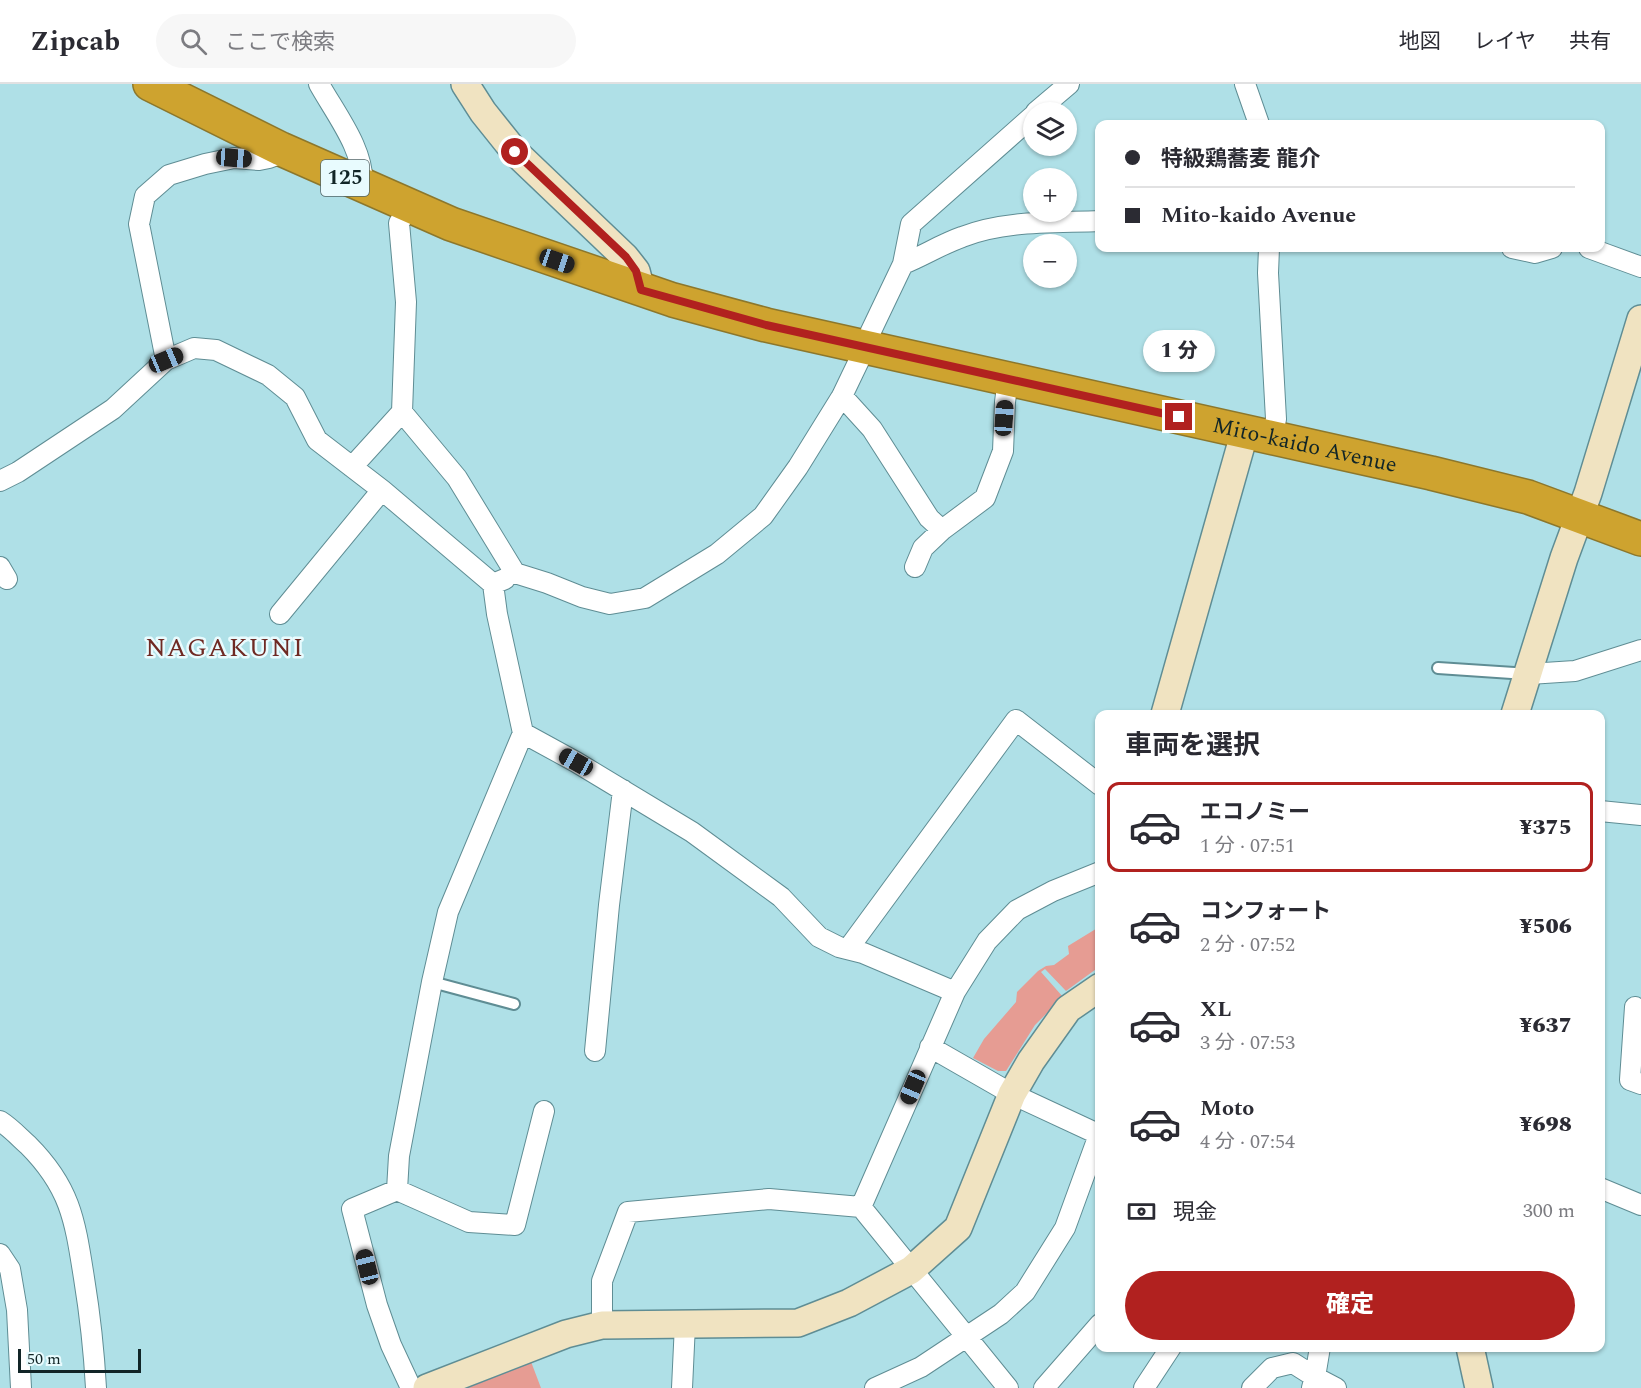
<!DOCTYPE html>
<html lang="ja">
<meta charset="utf-8">
<style>
body{margin:0;font-family:Spectral,"Noto Sans JP",serif;background:#f7f7f7;color:#2b2b33;height:100vh;display:flex;flex-direction:column;font-size:22px;white-space:nowrap}
*{box-sizing:border-box;margin:0}
p{font-size:20px;color:#7c7c81}
.icon{flex:none;width:33px;height:33px;fill:none;stroke:currentColor;stroke-width:2;stroke-linecap:round;stroke-linejoin:round}
.map{position:relative;flex:1;overflow:hidden}
.drawer{position:absolute;left:1095px;top:626px;width:510px;height:642px;display:flex;flex-direction:column;background:#fff;border-radius:12px;box-shadow:0 2px 4px #0004}
.drawer>*{flex:none}
.guide{position:absolute;left:1095px;top:36px;width:510px;height:132px;border-radius:12px;box-shadow:0 2px 4px #0004;display:grid;align-content:center;height:132px;padding:0 30px;background:#fff}
.buttons{position:absolute;left:1023px;top:18px;display:grid;gap:12px}
.buttons a{display:grid;place-items:center;width:54px;height:54px;border-radius:50%;background:#fff;box-shadow:0 2px 4px #0004;font-size:30px}
.scale{position:absolute;left:18px;bottom:15px;width:123px;box-sizing:border-box;padding-left:6px;border:3px solid #112527;border-top:0;font-size:16px;line-height:21px;white-space:nowrap;color:#112527;-webkit-text-stroke:4px #e8fbfe;paint-order:stroke}
.end{position:absolute;width:27px;height:27px;margin:-14px;border:8px solid #b1211f;background:#fff;box-shadow:0 0 0 3px #fff}
.from{border-radius:50%}
.bubble{position:absolute;height:42px;border-radius:21px;background:#fff;box-shadow:0 2px 4px #0004;font-size:20px;font-weight:800;line-height:42px;text-align:center}
.car{position:absolute;width:18px;height:36px;margin:-18px -9px;border-radius:8px;box-shadow:0 0 4px 2px #0007;background:linear-gradient(#222 24%,#8ab4d8 0 40%,#222 0 76%,#8ab4d8 0 86%,#222 0)}
.guide b{display:flex;align-items:center;gap:21px;height:57px;font-size:22px}
.guide b+b{border-top:2px solid #e1e1e2}
.guide i{width:15px;height:15px;background:#2b2b33}
ul{padding:0;list-style:none}
li{display:flex;align-items:center;gap:18px;height:90px;margin:0 12px 9px;padding:0 18px;border:3px solid transparent;border-radius:12px}
li div{flex:1}
li b{display:block;font-size:22px}
li em{font-style:normal;font-weight:800}
li.current{border-color:#b1211f}
li>.icon{width:54px;height:54px;stroke-width:1.5}
h2{padding:0 30px;font-size:27px;line-height:72px}
.pay{display:flex;align-items:center;gap:15px;height:66px;padding:0 30px;font-size:22px}
.pay p{margin-inline-start:auto}
.action{display:flex;gap:12px;margin-top:auto;padding:12px 30px}
.action a{flex:1;height:69px;border-radius:36px;background:#b1211f;color:#fff;font-size:24px;font-weight:800;line-height:69px;text-align:center}
header{display:flex;align-items:center;gap:36px;box-sizing:border-box;height:84px;padding:0 30px;background:#fff;border-bottom:2px solid #e1e1e2}
header strong{font-size:28px}
nav{display:flex;gap:33px;margin-inline-start:auto;font-size:21px}
.search{width:420px;height:54px;background:#f7f7f7;display:flex;align-items:center;gap:15px;box-sizing:border-box;padding:0 21px;border-radius:33px;color:#7c7c81;font-size:22px}
.map>svg:first-child{display:block}
.green{fill:#e69c93}
.lines{fill:none;stroke-linecap:round;stroke-linejoin:round}
.lane-casing{stroke:#5f8d94;stroke-width:14}
.street-casing{stroke:#5f8d94;stroke-width:22}
.secondary-casing{stroke:#5f8d94;stroke-width:30}
.highway-casing{stroke:#8c772c;stroke-width:36}
.lane{stroke:#fff;stroke-width:10}
.street{stroke:#fff;stroke-width:20}
.secondary{stroke:#f0e3c1;stroke-width:27}
.highway{stroke:#cea32f;stroke-width:33}
.route{stroke:#b1211f;stroke-width:8}
.labels{text-anchor:middle;dominant-baseline:central;stroke-width:5;stroke-linejoin:round;paint-order:stroke}
.shield{fill:#e8fbfe;stroke:#526568;stroke-width:1.5}
.shield-label{font-size:21px;font-weight:bold;fill:#112527}
.street-label{font-size:22px;fill:#112527;stroke:#e8fbfe}
.quarter-label{font-size:26px;letter-spacing:1.5px;fill:#6f2a24;stroke:#e8fbfe}
</style>
<header>
<strong>Zipcab</strong>
<div class="search"><svg class="icon" aria-label="search" viewBox="0 0 24 24"><circle cx="10" cy="10" r="6"/><path d="M15 15l6 6"/></svg>ここで検索</div>
<nav><a>地図</a><a>レイヤ</a><a>共有</a></nav>
</header>
<div class="map">
<svg width="1641" height="1304" viewBox="0 0 1641 1304">
<rect width="100%" height="100%" fill="#afe0e7"/>
<path class="green" d="M1099,843V883L1066,907L1045,885L1041,888L1063,913L1035,941L1006,987H998L973,974L984,955L1016,918L1017,908L1038,887L1046,882L1054,881L1069,870L1068,862Z
M530,1275L541,1304H468L467,1302Z"/>
<g class="lines">
<defs>
<path id="lane" d="M1438,584L1528,590
M432,898L514,920"/>
<path id="street" d="M319,0C335,29 366,68 362,102
M1245,0L1259,40
M1036,28L1069,0
M409,122L399,139L406,218L402,328L457,394L515,489L547,499L582,513L610,520L645,514L717,470L763,432L798,383L842,312L866,262L871,247L903,180L911,140L1034,31
M1269,164L1268,189L1276,335L1272,354
M1512,164L1535,169L1552,164
M1589,164L1641,183
M903,180C923,172 942,160 962,153C1005,136 1054,139 1100,137
M166,276L139,140L145,112L169,91L205,80L234,74L259,76L269,74L277,71L281,65
M842,312L872,345L929,434L942,446
M352,383L402,328
M0,397L18,388L113,325L166,276L194,264L216,266L268,291L295,313L317,356L382,406L493,500L505,495
M0,483L7,495
M915,483L923,464L942,446L985,414L1003,367L1005,318L1008,295
M493,500L497,530L523,649L576,678L692,748L781,813L819,853L839,863L863,869L955,908
M280,530L382,406
M1529,590L1575,587L1641,566
M1600,727L1641,731
M848,865L1016,636L1100,701
M1635,923L1630,996L1641,1000
M930,963L1012,1010L1100,1051
M595,967L609,821L623,706
M0,1037C11,1044 19,1053 28,1061C71,1104 75,1137 84,1194C90,1231 94,1267 96,1304
M1600,1104L1641,1121
M397,1106L469,1138L515,1141L544,1027
M861,1123L955,908L987,857L1017,826L1053,807L1100,788
M0,1170L10,1185L17,1226L21,1304
M602,1241V1197L628,1128L769,1115L861,1123L1008,1304
M1320,1263L1315,1293L1336,1304
M411,1304L391,1261L377,1221L352,1125L397,1106L399,1072L432,898L448,828L523,649
M682,1304L685,1240
M875,1304L921,1283L1001,1230L1025,1208L1065,1144L1100,1048
M1044,1304L1100,1240
M1144,1304L1171,1263
M1252,1304L1272,1284L1293,1279L1315,1293L1312,1304"/>
<path id="secondary" d="M465,0L483,28L515,68L625,173L636,187L641,206
M1165,630L1245,347
M1515,630L1564,474L1588,409L1641,235
M1470,1263L1479,1304
M427,1304L566,1250L602,1241L798,1239L849,1219L911,1186L958,1144L1012,1010L1031,977L1068,925L1100,903"/>
<g id="highway">
<path id="s1" d="M150,0L281,65L451,140L673,216L766,241L1431,389L1528,413L1641,455"/>
</g>
</defs>
<use href="#lane" class="lane-casing"/>
<use href="#street" class="street-casing"/>
<use href="#secondary" class="secondary-casing"/>
<use href="#highway" class="highway-casing"/>
<use href="#lane" class="lane"/>
<use href="#street" class="street"/>
<use href="#secondary" class="secondary"/>
<use href="#highway" class="highway"/>
</g>
<g class="lines">
<path class="route" d="M515,68L626,173L636,187L641,206L766,241L1179,333"/>
</g>
<g class="labels">
<rect class="shield" x="321" y="76" width="48" height="36" rx="4.5"/>
<g class="shield-label">
<text x="345" y="94">125</text>
</g>
<g class="street-label">
<text stroke="none"><textPath href="#s1" startOffset="1215">Mito-kaido Avenue</textPath></text>
</g>
<g class="quarter-label">
<text x="225" y="564">NAGAKUNI</text>
</g>
</g>
</svg>
<div class="buttons">
<a><svg class="icon" aria-label="layers" viewBox="0 0 24 24"><path d="M12 4l9 5-9 5-9-5zM3 14l9 5 9-5"/></svg></a>
<a>+</a>
<a>−</a>
</div>
<div class="scale">50 m</div>
<i class="end from" style="left:515px;top:68px"></i>
<i class="end" style="left:1179px;top:333px"></i>
<div class="bubble" style="left:1143px;top:246px;width:72px">1 分</div>
<i class="car" style="left:234px;top:74px;rotate:94deg"></i>
<i class="car" style="left:557px;top:177px;rotate:109deg"></i>
<i class="car" style="left:166px;top:276px;rotate:67deg"></i>
<i class="car" style="left:1004px;top:334px;rotate:4deg"></i>
<i class="car" style="left:576px;top:678px;rotate:299deg"></i>
<i class="car" style="left:913px;top:1003px;rotate:203deg"></i>
<i class="car" style="left:367px;top:1183px;rotate:346deg"></i>
<div class="guide">
<b><i class="from"></i>特級鶏蕎麦 龍介</b>
<b><i></i>Mito-kaido Avenue</b>
</div>
<section class="drawer">
<h2>車両を選択</h2>
<ul>
<li class="current"><svg class="icon" aria-label="car" viewBox="0 0 24 24"><path d="M5 17H2v-5l4-1 3-4h7l3 4 3 1v5h-3M9 17h6M6 11h13"/><circle cx="7" cy="17" r="2"/><circle cx="17" cy="17" r="2"/></svg><div><b>エコノミー</b><p>1 分 · 07:51</p></div><em>¥375</em></li>
<li><svg class="icon" aria-label="car" viewBox="0 0 24 24"><path d="M5 17H2v-5l4-1 3-4h7l3 4 3 1v5h-3M9 17h6M6 11h13"/><circle cx="7" cy="17" r="2"/><circle cx="17" cy="17" r="2"/></svg><div><b>コンフォート</b><p>2 分 · 07:52</p></div><em>¥506</em></li>
<li><svg class="icon" aria-label="car" viewBox="0 0 24 24"><path d="M5 17H2v-5l4-1 3-4h7l3 4 3 1v5h-3M9 17h6M6 11h13"/><circle cx="7" cy="17" r="2"/><circle cx="17" cy="17" r="2"/></svg><div><b>XL</b><p>3 分 · 07:53</p></div><em>¥637</em></li>
<li><svg class="icon" aria-label="car" viewBox="0 0 24 24"><path d="M5 17H2v-5l4-1 3-4h7l3 4 3 1v5h-3M9 17h6M6 11h13"/><circle cx="7" cy="17" r="2"/><circle cx="17" cy="17" r="2"/></svg><div><b>Moto</b><p>4 分 · 07:54</p></div><em>¥698</em></li>
</ul>
<div class="pay"><svg class="icon" aria-label="cash" viewBox="0 0 24 24"><path d="M3 7h18v10H3z"/><circle cx="12" cy="12" r="2"/></svg>現金<p>300 m</p></div>
<div class="action"><a>確定</a></div>
</section>
</div>
